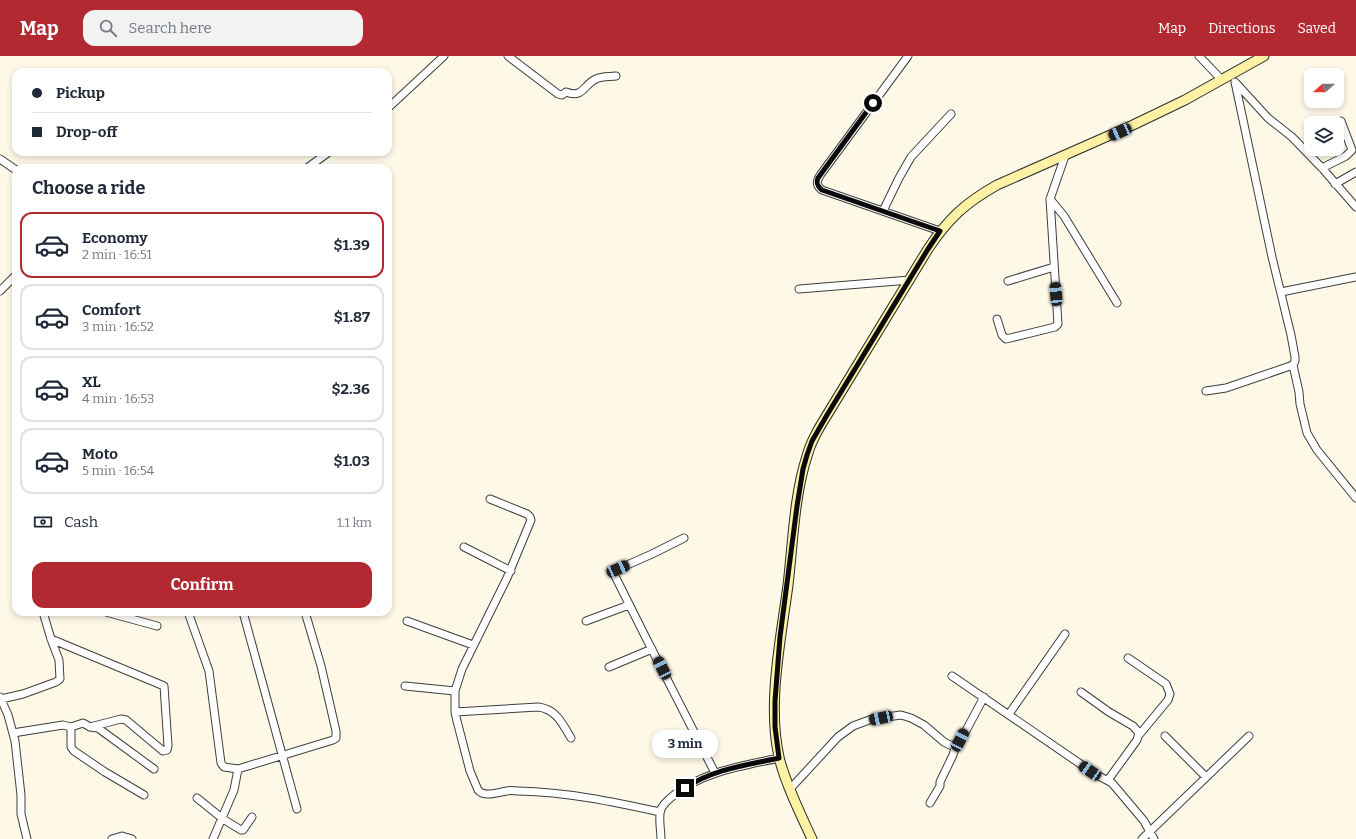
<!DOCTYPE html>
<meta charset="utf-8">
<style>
body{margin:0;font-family:Bitter,serif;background:#f2f2f3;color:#1f2937;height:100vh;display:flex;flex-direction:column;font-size:15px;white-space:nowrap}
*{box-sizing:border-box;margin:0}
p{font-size:13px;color:#747a83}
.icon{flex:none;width:22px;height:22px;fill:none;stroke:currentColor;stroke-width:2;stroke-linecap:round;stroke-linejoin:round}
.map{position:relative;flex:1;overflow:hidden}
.details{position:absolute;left:12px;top:108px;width:380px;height:452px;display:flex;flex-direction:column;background:#fff;border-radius:12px;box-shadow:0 2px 6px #0003}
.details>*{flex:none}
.top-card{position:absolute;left:12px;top:12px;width:380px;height:88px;border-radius:12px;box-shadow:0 2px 6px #0003;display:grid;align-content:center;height:88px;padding:0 20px;background:#fff}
.needle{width:26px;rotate:249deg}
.controls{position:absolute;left:1304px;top:12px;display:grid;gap:8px}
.controls a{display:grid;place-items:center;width:40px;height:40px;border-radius:8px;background:#fff;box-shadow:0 2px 6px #0003;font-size:20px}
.end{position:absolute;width:18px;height:18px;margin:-9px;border:5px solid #0a0a0a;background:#fff;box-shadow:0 0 0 2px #fff}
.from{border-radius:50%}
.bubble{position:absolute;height:28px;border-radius:12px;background:#fff;box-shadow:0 2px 6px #0003;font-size:13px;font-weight:700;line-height:28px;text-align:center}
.car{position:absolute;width:12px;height:24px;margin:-12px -6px;border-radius:5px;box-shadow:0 0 3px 1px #0007;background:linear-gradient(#222 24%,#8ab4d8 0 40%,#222 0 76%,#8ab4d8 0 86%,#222 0)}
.top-card b{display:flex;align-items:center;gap:14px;height:38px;font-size:15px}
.top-card b+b{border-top:1px solid #e0e1e3}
.top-card i{width:10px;height:10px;background:#1f2937}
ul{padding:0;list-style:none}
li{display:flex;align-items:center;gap:12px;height:66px;margin:0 8px 6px;padding:0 12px;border:2px solid #e0e1e3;border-radius:12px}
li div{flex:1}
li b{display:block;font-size:15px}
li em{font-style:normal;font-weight:700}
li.selected{border-color:#b22931}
li>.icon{width:36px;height:36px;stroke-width:1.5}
h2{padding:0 20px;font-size:18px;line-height:48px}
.pay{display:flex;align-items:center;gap:10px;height:44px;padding:0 20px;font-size:15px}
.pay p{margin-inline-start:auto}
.button{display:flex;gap:8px;margin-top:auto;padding:8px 20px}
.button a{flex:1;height:46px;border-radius:12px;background:#b22931;color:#fff;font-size:16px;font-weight:700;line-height:46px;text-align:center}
header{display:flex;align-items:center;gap:24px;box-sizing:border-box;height:56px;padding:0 20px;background:#b22931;color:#fff}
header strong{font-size:19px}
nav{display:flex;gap:22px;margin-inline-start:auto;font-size:14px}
.search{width:280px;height:36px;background:#f2f2f3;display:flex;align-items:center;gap:10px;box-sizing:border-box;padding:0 14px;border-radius:12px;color:#747a83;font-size:15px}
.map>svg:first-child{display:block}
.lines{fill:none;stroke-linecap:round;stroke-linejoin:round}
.street-casing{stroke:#3d3d3d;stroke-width:9}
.secondary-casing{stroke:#2c2c2c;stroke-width:11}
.street{stroke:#fff;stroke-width:7}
.secondary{stroke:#fcf1a4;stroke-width:9}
.route{stroke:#0a0a0a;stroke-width:5}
</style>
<header>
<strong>Map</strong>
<div class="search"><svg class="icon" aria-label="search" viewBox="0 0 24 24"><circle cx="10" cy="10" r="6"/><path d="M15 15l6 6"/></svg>Search here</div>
<nav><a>Map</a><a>Directions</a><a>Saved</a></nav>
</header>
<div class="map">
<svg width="1356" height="783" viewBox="0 0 1356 783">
<rect width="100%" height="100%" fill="#fef9e7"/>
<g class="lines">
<defs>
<path id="street" d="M508,0L558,38L562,39L566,36C583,43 584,28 596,23C602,20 610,21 616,20
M908,0L821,118C817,124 815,129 822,134L940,175
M1199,0L1221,23
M1236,27L1268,62L1292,81L1322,112L1356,151
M388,52L444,0
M0,103L16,114
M307,112L329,96
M1322,112L1346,100L1352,94L1341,65
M1335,128L1356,116
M1050,143L1064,160L1117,247
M883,155L899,122L911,101L951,58
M1008,225L1054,211
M799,233L910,224
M0,235L16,219
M1281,236L1356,221
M997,263L1002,279L1006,283L1055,271L1058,268L1050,143L1065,100
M1293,309L1299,336L1300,348L1307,377L1317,394L1356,442
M1206,335L1226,332L1293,309L1295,305V301L1291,279L1272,201L1235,26
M490,443L527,458L530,461L531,464L507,522L462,613L455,635V656L457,665L470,715L478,734C485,742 498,736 507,735C511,734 515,735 519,735C567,736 614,746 660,756
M684,482L652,498L618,513L614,518L644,578L715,717
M464,491L511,515
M106,556L157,570
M188,556L209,615L221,707L224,711L238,713L333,684L336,682V675L321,610L305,556
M243,556L297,753
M407,565L473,589
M586,565L629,549
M51,583L164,630L168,690L167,694L163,695L126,664L121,663L90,671
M1128,602L1166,628L1170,638L1168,644L1139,679
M609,611L652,593
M952,620L1095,718L1112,727L1144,765L1154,783
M405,630L455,635
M1081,636L1109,656L1133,670L1139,677L1137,684L1108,724
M0,641L8,659L15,685L21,739V758L27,783
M1,643L23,638L56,626L60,623L59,604L51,583L43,556
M455,656L538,651C556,653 562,667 571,682
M1009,658L1065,578
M71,671V691L74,695L105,716L144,739
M13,677L63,669L71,671L83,667L90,671L98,672L154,713
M1165,680L1206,721
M790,733L838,681L853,670L872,663L901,659L911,662L924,669L944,686L950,689H956L961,684L984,641
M197,742L223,763L241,774H243L252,761
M930,747L940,730V726L953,699L956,689
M112,783L122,780L132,783
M213,783L234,734L238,713
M661,783C661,774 658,761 661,753C664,747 669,743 674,739C704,715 743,710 779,702
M1142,783L1249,680"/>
<path id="secondary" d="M812,783C801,759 785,727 779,701C767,647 781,583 788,529C793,487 794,440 807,400C811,385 819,372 827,359L928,193C948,163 965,147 997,129L1133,69L1185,44L1264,0"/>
</defs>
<use href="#street" class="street-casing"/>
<use href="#secondary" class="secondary-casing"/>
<use href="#street" class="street"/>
<use href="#secondary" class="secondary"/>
</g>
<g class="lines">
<path class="route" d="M685,732C713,713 747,709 779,702L775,671V645L780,581L797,450L803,413L807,399L812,385L827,359L928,193L940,175L822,134C817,130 816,127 818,122L873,47"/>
</g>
</svg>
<div class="controls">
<a><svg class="needle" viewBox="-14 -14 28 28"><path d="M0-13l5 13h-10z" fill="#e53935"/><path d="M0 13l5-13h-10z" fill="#747a83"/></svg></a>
<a><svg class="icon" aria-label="layers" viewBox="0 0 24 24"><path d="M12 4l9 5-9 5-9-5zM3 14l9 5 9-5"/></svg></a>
</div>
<i class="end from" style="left:873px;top:47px"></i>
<i class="end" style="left:685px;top:732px"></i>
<div class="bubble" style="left:652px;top:674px;width:66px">3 min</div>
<i class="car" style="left:1120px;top:76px;rotate:246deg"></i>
<i class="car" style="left:1056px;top:238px;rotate:355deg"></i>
<i class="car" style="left:618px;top:513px;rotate:66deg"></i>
<i class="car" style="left:662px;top:612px;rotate:333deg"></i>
<i class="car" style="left:881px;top:662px;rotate:258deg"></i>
<i class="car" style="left:960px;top:684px;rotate:27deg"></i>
<i class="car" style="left:1090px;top:715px;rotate:304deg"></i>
<div class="top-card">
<b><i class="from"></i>Pickup</b>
<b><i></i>Drop-off</b>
</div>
<section class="details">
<h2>Choose a ride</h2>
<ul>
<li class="selected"><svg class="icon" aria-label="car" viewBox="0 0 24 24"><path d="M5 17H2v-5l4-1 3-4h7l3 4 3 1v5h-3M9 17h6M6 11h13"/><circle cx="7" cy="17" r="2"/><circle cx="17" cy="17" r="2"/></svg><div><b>Economy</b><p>2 min · 16:51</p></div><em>$1.39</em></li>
<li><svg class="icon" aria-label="car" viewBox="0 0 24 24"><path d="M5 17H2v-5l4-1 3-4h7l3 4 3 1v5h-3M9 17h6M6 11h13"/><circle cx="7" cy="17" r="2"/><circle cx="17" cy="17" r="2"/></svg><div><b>Comfort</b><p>3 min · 16:52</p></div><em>$1.87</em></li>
<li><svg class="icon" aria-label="car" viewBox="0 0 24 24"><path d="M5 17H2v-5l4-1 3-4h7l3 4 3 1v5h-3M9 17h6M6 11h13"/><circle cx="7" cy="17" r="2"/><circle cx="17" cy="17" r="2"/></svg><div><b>XL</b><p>4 min · 16:53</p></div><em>$2.36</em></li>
<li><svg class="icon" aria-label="car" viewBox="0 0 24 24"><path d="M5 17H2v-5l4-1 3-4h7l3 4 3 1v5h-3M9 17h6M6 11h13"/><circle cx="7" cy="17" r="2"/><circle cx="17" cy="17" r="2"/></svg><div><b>Moto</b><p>5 min · 16:54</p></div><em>$1.03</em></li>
</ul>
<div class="pay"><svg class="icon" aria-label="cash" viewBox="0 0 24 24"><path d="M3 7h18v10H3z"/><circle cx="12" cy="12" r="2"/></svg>Cash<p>1.1 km</p></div>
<div class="button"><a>Confirm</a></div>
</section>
</div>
